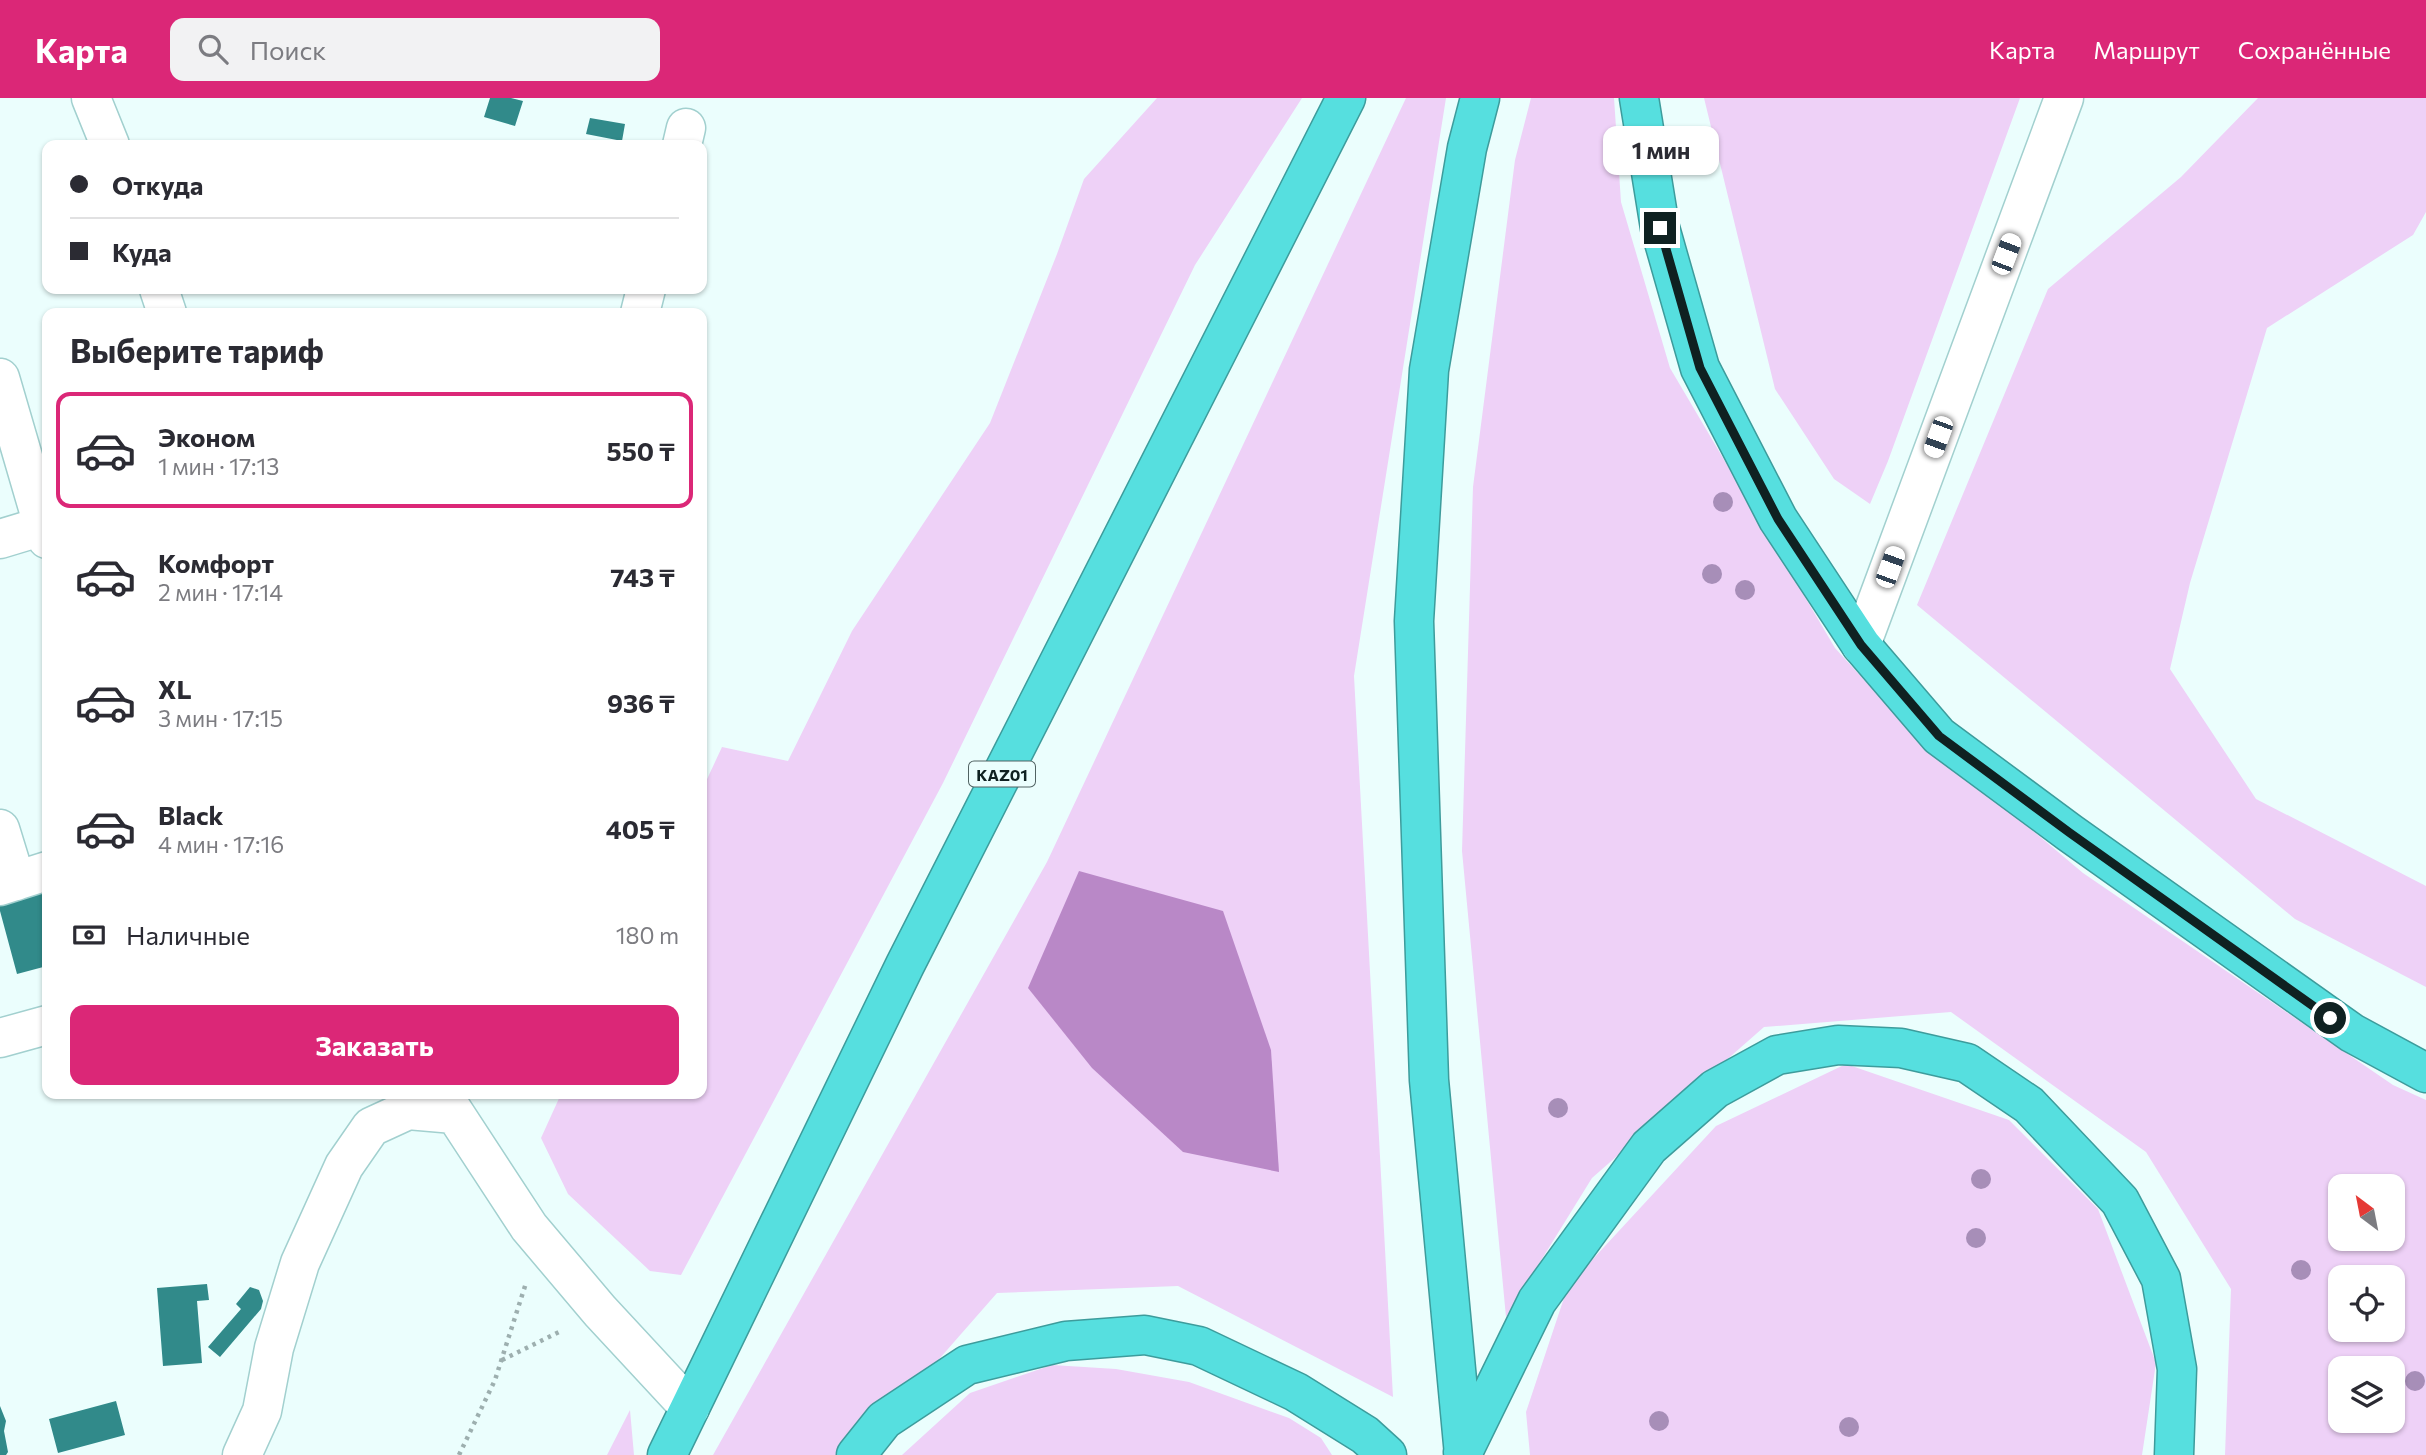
<!DOCTYPE html>
<html lang="ru">
<meta charset="utf-8">
<style>
body{margin:0;font-family:Commissioner,sans-serif;background:#f2f2f3;color:#2b2b33;height:100vh;display:flex;flex-direction:column;font-size:26px;white-space:nowrap}
*{box-sizing:border-box;margin:0}
p{font-size:23px;color:#7c7c81}
.icon{flex:none;width:38px;height:38px;fill:none;stroke:currentColor;stroke-width:2;stroke-linecap:round;stroke-linejoin:round}
.map{position:relative;flex:1;overflow:hidden}
.side{position:absolute;left:42px;top:210px;width:665px;height:791px;display:flex;flex-direction:column;background:#fff;border-radius:14px;box-shadow:0 2px 5px #0004}
.side>*{flex:none}
.banner{position:absolute;left:42px;top:42px;width:665px;height:154px;border-radius:14px;box-shadow:0 2px 5px #0004;display:grid;align-content:center;height:154px;padding:0 28px;background:#fff}
.needle{width:46px;rotate:328deg}
.buttons{position:absolute;left:2328px;top:1076px;display:grid;gap:14px}
.buttons a{display:grid;place-items:center;width:77px;height:77px;border-radius:14px;background:#fff;box-shadow:0 2px 5px #0004;font-size:35px}
.end{position:absolute;width:32px;height:32px;margin:-16px;border:9px solid #0f2121;background:#fff;box-shadow:0 0 0 4px #fff}
.from{border-radius:50%}
.bubble{position:absolute;height:49px;border-radius:14px;background:#fff;box-shadow:0 2px 5px #0004;font-size:23px;font-weight:700;line-height:49px;text-align:center}
.car{position:absolute;width:21px;height:42px;margin:-21px -10px;border-radius:9px;box-shadow:0 0 5px 2px #0007;background:linear-gradient(#fff 24%,#345 0 40%,#fff 0 76%,#345 0 86%,#fff 0)}
.banner b{display:flex;align-items:center;gap:24px;height:66px;font-size:26px}
.banner b+b{border-top:2px solid #e1e1e2}
.banner i{width:18px;height:18px;background:#2b2b33}
ul{padding:0;list-style:none}
li{display:flex;align-items:center;gap:21px;height:116px;margin:0 14px 10px;padding:0 14px;border:4px solid transparent;border-radius:14px}
li div{flex:1}
li b{display:block;font-size:26px}
li em{font-style:normal;font-weight:700}
li.on{border-color:#db2777}
li>.icon{width:63px;height:63px;stroke-width:1.5}
h2{padding:0 28px;font-size:32px;line-height:84px}
.pay{display:flex;align-items:center;gap:18px;height:77px;padding:0 28px;font-size:26px}
.pay p{margin-inline-start:auto}
.action{display:flex;gap:14px;margin-top:auto;padding:14px 28px}
.action a{flex:1;height:80px;border-radius:14px;background:#db2777;color:#fff;font-size:28px;font-weight:700;line-height:80px;text-align:center}
header{display:flex;align-items:center;gap:42px;box-sizing:border-box;height:98px;padding:0 35px;background:#db2777;color:#fff}
header strong{font-size:33px}
nav{display:flex;gap:38px;margin-inline-start:auto;font-size:24px}
.search{width:490px;height:63px;background:#f2f2f3;display:flex;align-items:center;gap:18px;box-sizing:border-box;padding:0 24px;border-radius:14px;color:#7c7c81;font-size:26px}
.map>svg:first-child{display:block}
.green{fill:#eed1f7;fill-rule:evenodd}
.water{fill:#b988c7}
.building{fill:#318a8a}
.lines{fill:none;stroke-linecap:round;stroke-linejoin:round}
.minor-casing{stroke:#a2d0cf;stroke-width:41}
.highway-casing{stroke:#3d9c9c;stroke-width:41}
.path{stroke:#9dafaf;stroke-width:4.5;stroke-dasharray:3.5 5;stroke-linecap:butt}
.minor{stroke:#fff;stroke-width:38}
.highway{stroke:#56dfdf;stroke-width:38}
.tree{fill:#a78eb8}
.route{stroke:#0f2121;stroke-width:9}
.labels{text-anchor:middle;dominant-baseline:central;stroke-width:6;stroke-linejoin:round;paint-order:stroke}
.shield{fill:#ebfefd;stroke:#516363;stroke-width:2}
.shield-label{font-size:16px;font-weight:bold;fill:#0f2121}
</style>
<header>
<strong>Карта</strong>
<div class="search"><svg class="icon" aria-label="search" viewBox="0 0 24 24"><circle cx="10" cy="10" r="6"/><path d="M15 15l6 6"/></svg>Поиск</div>
<nav><a>Карта</a><a>Маршрут</a><a>Сохранённые</a></nav>
</header>
<div class="map">
<svg width="2426" height="1357" viewBox="0 0 2426 1357">
<rect width="100%" height="100%" fill="#ebfefd"/>
<path class="green" d="M1157,0H1302L1195,167L943,685L681,1177L650,1173L568,1096L541,1040L561,996H702V692L722,649L788,663L852,533L990,325L1057,156L1084,81Z
M1406,0H1446L1354,578L1393,1299L1178,1188L997,1195L855,1357H713L1047,764Z
M1531,0H1614L1621,104L1670,270L1835,550L1899,620L2083,775L2393,987L2426,1002V1357H2225L2231,1191L2146,1054L1951,914L1764,929L1592,1080L1506,1219L1462,753L1473,389L1515,62ZM2340,1088H2392V1141H2340ZM2340,1180H2392V1232H2340ZM2340,1270H2392V1323H2340Z
M1704,0H2020L1888,363L1870,406L1834,381L1775,291Z
M2258,0H2426V114L2413,137L2267,230L2190,485L2170,571L2256,701L2426,788V889L2295,821L1917,507L2048,191L2181,79Z
M1846,966L2009,1022L2098,1111L2156,1265L2142,1357H1530L1526,1314L1568,1188L1716,1028Z
M1052,1267L1116,1271L1189,1284L1289,1320L1321,1340L1332,1357H902L970,1295Z
M630,1312L634,1357H607Z"/>
<path class="water" d="M1079,773L1223,813L1271,952L1279,1074L1183,1054L1092,970L1028,890Z"/>
<path class="building" d="M490,0H511L523,3L515,28L484,19Z
M590,20L625,26L622,43L586,36Z
M47,789V868L17,876L0,813V802Z
M207,1186L209,1202L197,1203L202,1265L163,1268L157,1190Z
M250,1189L259,1192L263,1203L261,1211L220,1259L208,1249L241,1211L236,1206Z
M116,1303L125,1337L58,1355L49,1321Z
M0,1308L6,1323L4,1333L8,1354L6,1357H0Z"/>
<g class="lines">
<defs>
<path id="minor" d="M91,0L110,47
M682,47L686,30
M159,191L167,215
M640,215L646,191
M0,280L47,441
M0,441L43,428
M1861,547L2064,0
M0,731L16,783
M0,788L47,773
M0,940L47,927
M442,996L529,1129L600,1213L690,1310
M242,1357L262,1313L274,1250L300,1165L344,1068L371,1029L408,1012L454,1016"/>
<path id="highway" d="M1639,0L1660,130L1700,270L1778,421L1861,547L1939,638L2070,735L2352,935L2426,975
M1463,1354L1537,1203L1649,1049L1715,991L1777,957L1838,947L1901,950L1967,965L2029,1007L2120,1103L2161,1181L2177,1271L2174,1357
M667,1357L905,867L1346,0
M856,1357L884,1322L967,1267L1066,1243L1145,1237L1199,1248L1296,1294L1365,1337L1387,1357
M1464,1357L1429,982L1414,523L1429,272L1467,50L1480,0"/>
</defs>
<use href="#minor" class="minor-casing"/>
<use href="#highway" class="highway-casing"/>
<path class="path" d="M502,1262L563,1232
M459,1357L495,1282L526,1185"/>
<use href="#minor" class="minor"/>
<use href="#highway" class="highway"/>
</g>
<g class="tree">
<circle cx="1723" cy="404" r="10"/>
<circle cx="1712" cy="476" r="10"/>
<circle cx="1745" cy="492" r="10"/>
<circle cx="1558" cy="1010" r="10"/>
<circle cx="1981" cy="1081" r="10"/>
<circle cx="1976" cy="1140" r="10"/>
<circle cx="2301" cy="1172" r="10"/>
<circle cx="2415" cy="1283" r="10"/>
<circle cx="1659" cy="1323" r="10"/>
<circle cx="1849" cy="1329" r="10"/>
</g>
<g class="lines">
<path class="route" d="M1660,130L1700,270L1778,421L1861,547L1939,638L2070,735L2330,920"/>
</g>
<g class="labels">
<rect class="shield" x="969" y="663.5" width="66" height="25" rx="5"/>
<g class="shield-label">
<text x="1002" y="676">KАZ01</text>
</g>
</g>
</svg>
<div class="buttons">
<a><svg class="needle" viewBox="-14 -14 28 28"><path d="M0-13l5 13h-10z" fill="#e53935"/><path d="M0 13l5-13h-10z" fill="#7c7c81"/></svg></a>
<a><svg class="icon" aria-label="locate" viewBox="0 0 24 24"><circle cx="12" cy="12" r="6"/><path d="M12 2v4M12 18v4M2 12h4M18 12h4"/></svg></a>
<a><svg class="icon" aria-label="layers" viewBox="0 0 24 24"><path d="M12 4l9 5-9 5-9-5zM3 14l9 5 9-5"/></svg></a>
</div>
<i class="end from" style="left:2330px;top:920px"></i>
<i class="end" style="left:1660px;top:130px"></i>
<div class="bubble" style="left:1603px;top:28px;width:116px">1 мин</div>
<i class="car" style="left:2006px;top:156px;rotate:21deg"></i>
<i class="car" style="left:1938px;top:339px;rotate:200deg"></i>
<i class="car" style="left:1890px;top:469px;rotate:20deg"></i>
<div class="banner">
<b><i class="from"></i>Откуда</b>
<b><i></i>Куда</b>
</div>
<section class="side">
<h2>Выберите тариф</h2>
<ul>
<li class="on"><svg class="icon" aria-label="car" viewBox="0 0 24 24"><path d="M5 17H2v-5l4-1 3-4h7l3 4 3 1v5h-3M9 17h6M6 11h13"/><circle cx="7" cy="17" r="2"/><circle cx="17" cy="17" r="2"/></svg><div><b>Эконом</b><p>1 мин · 17:13</p></div><em>550 ₸</em></li>
<li><svg class="icon" aria-label="car" viewBox="0 0 24 24"><path d="M5 17H2v-5l4-1 3-4h7l3 4 3 1v5h-3M9 17h6M6 11h13"/><circle cx="7" cy="17" r="2"/><circle cx="17" cy="17" r="2"/></svg><div><b>Комфорт</b><p>2 мин · 17:14</p></div><em>743 ₸</em></li>
<li><svg class="icon" aria-label="car" viewBox="0 0 24 24"><path d="M5 17H2v-5l4-1 3-4h7l3 4 3 1v5h-3M9 17h6M6 11h13"/><circle cx="7" cy="17" r="2"/><circle cx="17" cy="17" r="2"/></svg><div><b>XL</b><p>3 мин · 17:15</p></div><em>936 ₸</em></li>
<li><svg class="icon" aria-label="car" viewBox="0 0 24 24"><path d="M5 17H2v-5l4-1 3-4h7l3 4 3 1v5h-3M9 17h6M6 11h13"/><circle cx="7" cy="17" r="2"/><circle cx="17" cy="17" r="2"/></svg><div><b>Black</b><p>4 мин · 17:16</p></div><em>405 ₸</em></li>
</ul>
<div class="pay"><svg class="icon" aria-label="cash" viewBox="0 0 24 24"><path d="M3 7h18v10H3z"/><circle cx="12" cy="12" r="2"/></svg>Наличные<p>180 m</p></div>
<div class="action"><a>Заказать</a></div>
</section>
</div>
